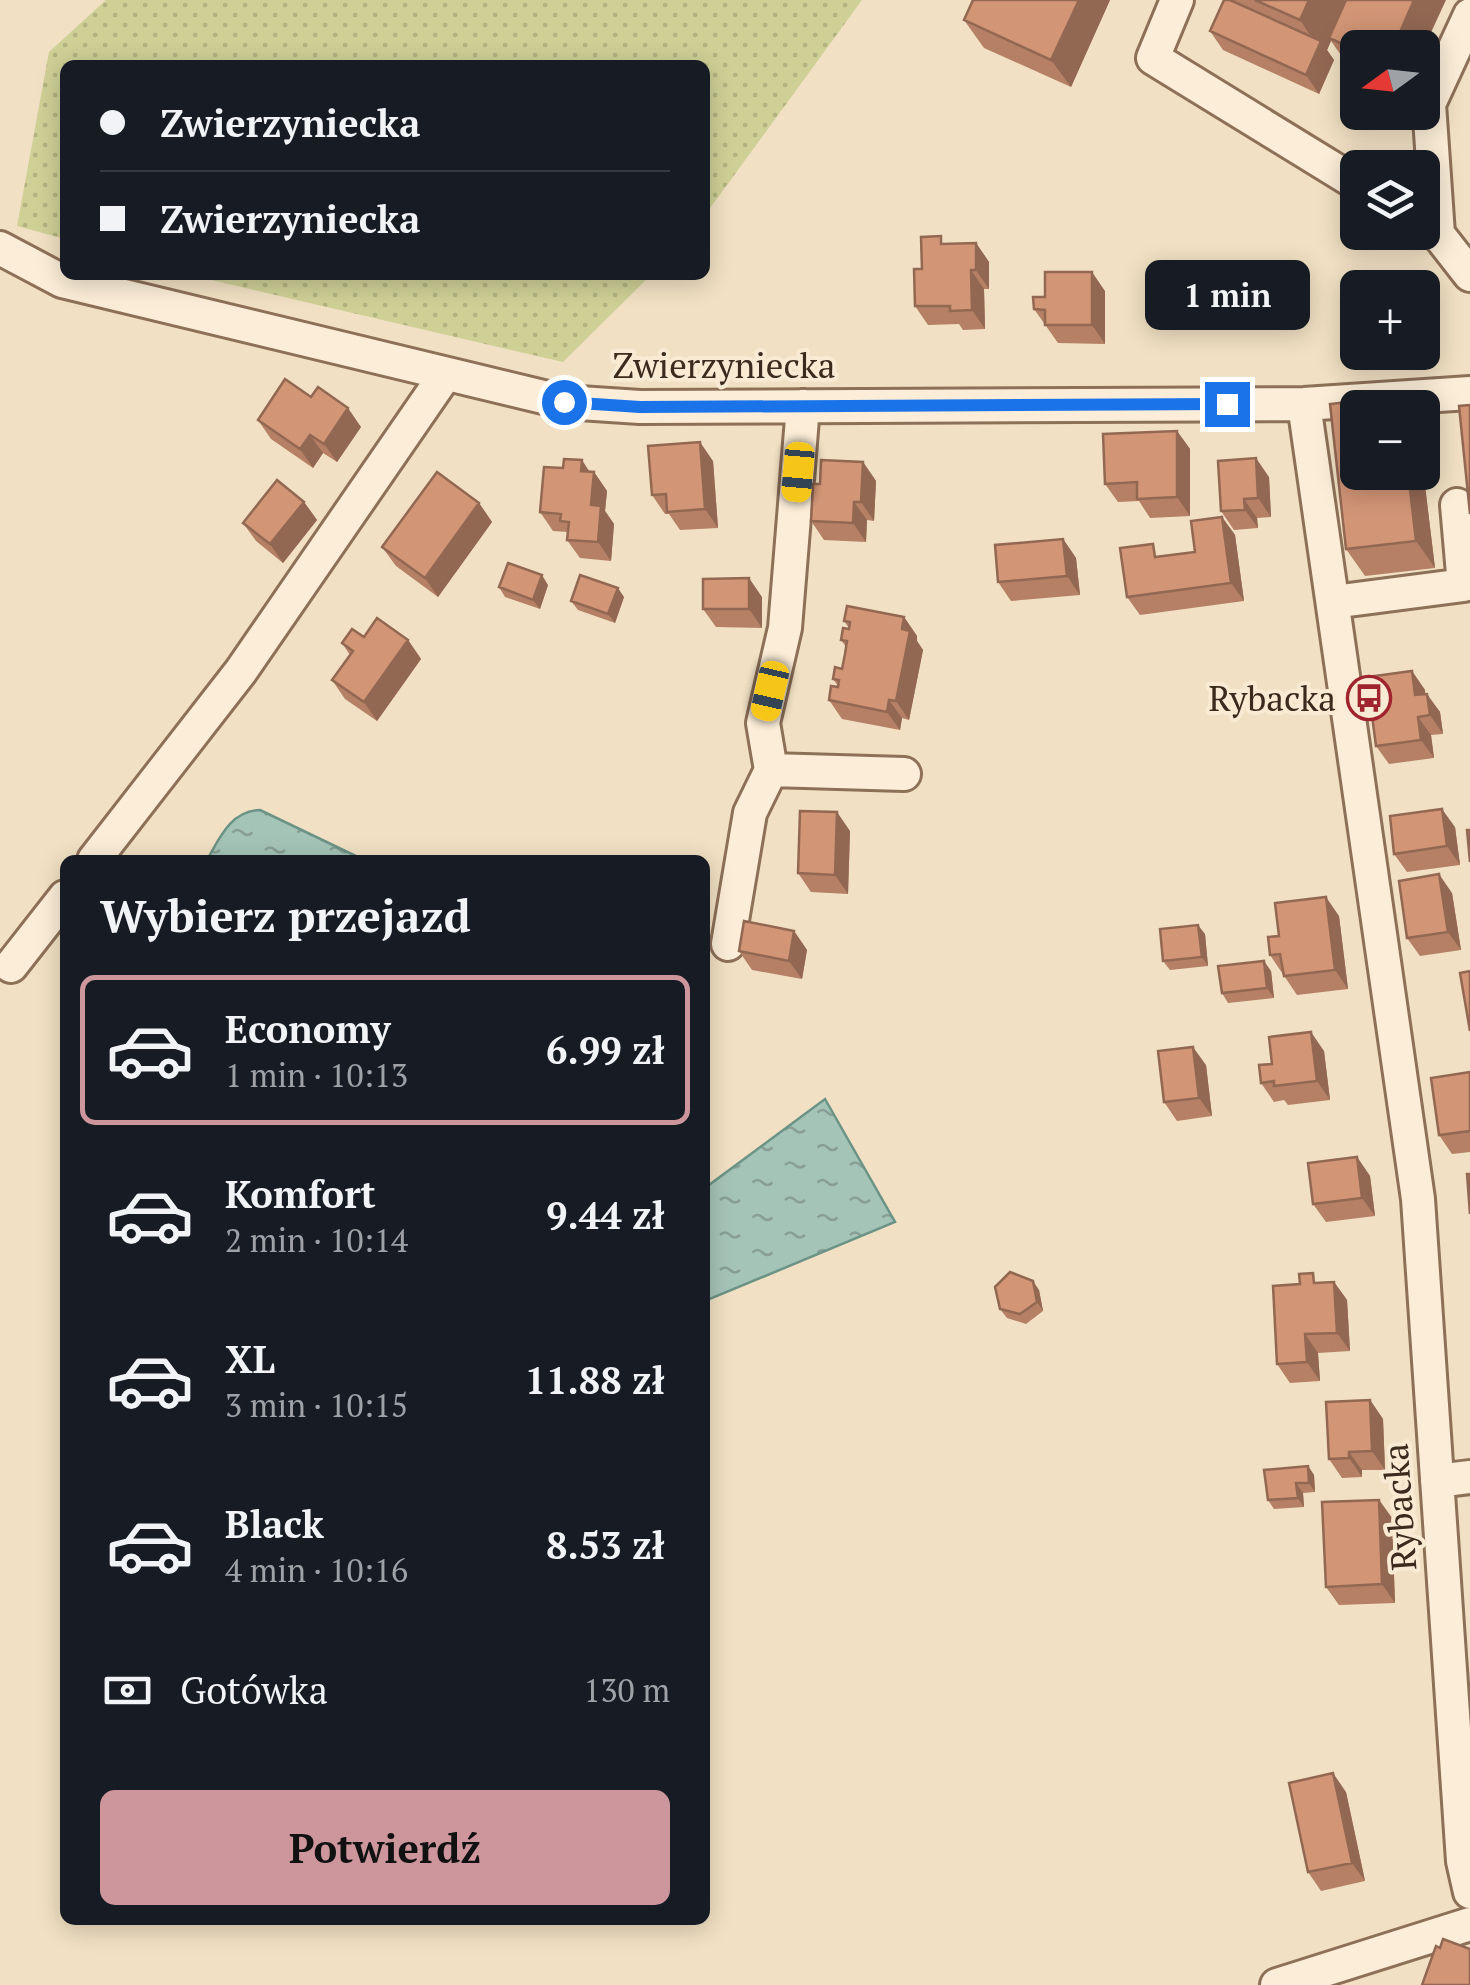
<!DOCTYPE html>
<html lang="pl">
<meta charset="utf-8">
<style>
body{margin:0;font-family:"PT Serif",serif;background:#242831;color:#f1f3f6;height:100vh;display:flex;flex-direction:column;font-size:38px;white-space:nowrap}
*{box-sizing:border-box;margin:0}
p{font-size:32px;color:#9ea1a6}
.icon{flex:none;width:55px;height:55px;fill:none;stroke:currentColor;stroke-width:2;stroke-linecap:round;stroke-linejoin:round}
.map{position:relative;flex:1;overflow:hidden}
.drawer{position:absolute;left:60px;top:855px;width:650px;height:1070px;display:flex;flex-direction:column;background:#171b24;border-radius:15px;box-shadow:0 5px 25px #0003}
.drawer>*{flex:none}
.hud{position:absolute;left:60px;top:60px;width:650px;height:220px;border-radius:15px;box-shadow:0 5px 25px #0003;display:grid;align-content:center;height:220px;padding:0 40px;background:#171b24}
.needle{width:65px;rotate:255deg}
.tools{position:absolute;left:1340px;top:30px;display:grid;gap:20px}
.tools a{display:grid;place-items:center;width:100px;height:100px;border-radius:15px;background:#171b24;box-shadow:0 5px 25px #0003;font-size:50px}
.end{position:absolute;width:45px;height:45px;margin:-22px;border:12px solid #1a73e8;background:#fff;box-shadow:0 0 0 5px #fff}
.from{border-radius:50%}
.bubble{position:absolute;height:70px;border-radius:15px;background:#171b24;box-shadow:0 5px 25px #0003;font-size:32px;font-weight:700;line-height:70px;text-align:center}
.car{position:absolute;width:30px;height:60px;margin:-30px -15px;border-radius:12px;box-shadow:0 0 8px 2px #0007;background:linear-gradient(#f5c518 24%,#345 0 40%,#f5c518 0 76%,#345 0 86%,#f5c518 0)}
.hud b{display:flex;align-items:center;gap:35px;height:95px;font-size:38px}
.hud b+b{border-top:2px solid #363941}
.hud i{width:25px;height:25px;background:#f1f3f6}
ul{padding:0;list-style:none}
li{display:flex;align-items:center;gap:30px;height:150px;margin:0 20px 15px;padding:0 20px;border:5px solid transparent;border-radius:15px}
li div{flex:1}
li b{display:block;font-size:38px}
li em{font-style:normal;font-weight:700}
li.active{border-color:#cd969c}
li>.icon{width:90px;height:90px;stroke-width:1.5}
h2{padding:0 40px;font-size:45px;line-height:120px}
.pay{display:flex;align-items:center;gap:25px;height:110px;padding:0 40px;font-size:38px}
.pay p{margin-inline-start:auto}
.primary-button{display:flex;gap:20px;margin-top:auto;padding:20px 40px}
.primary-button a{flex:1;height:115px;border-radius:15px;background:#cd969c;color:#111;font-size:40px;font-weight:700;line-height:115px;text-align:center}
.map>svg:first-child{display:block}
.green{fill:url(#green-dots)}
.water{fill:url(#water-ripples);stroke:#6b9386;stroke-width:2.5}
.lines{fill:none;stroke-linecap:round;stroke-linejoin:round}
.minor-casing{stroke:#8d7058;stroke-width:38}
.minor{stroke:#fbedd7;stroke-width:32}
.wall{fill:#b58065}
.shaded-wall{fill:#936853}
.building{fill:#d29576;stroke:#936853;stroke-width:2.5}
.route{stroke:#1a73e8;stroke-width:12}
.labels{text-anchor:middle;dominant-baseline:central;stroke-width:8;stroke-linejoin:round;paint-order:stroke}
.street-label{font-size:35px;fill:#3b2a1d;stroke:#f8ead3}
.poi-label{font-size:35px;fill:#3b2a1d;stroke:#f8ead3;text-anchor:end}
</style>
<div class="map">
<svg width="1470" height="1985" viewBox="0 0 1470 1985">
<defs>
<pattern id="green-dots" width="8" height="8" patternUnits="userSpaceOnUse" patternTransform="scale(2.5)"><rect width="8" height="8" fill="#ced096"/><path d="M2 2h.1M6 6h.1" fill="none" stroke="#b2b381" stroke-width="1.8" stroke-linecap="round"/></pattern>
<pattern id="water-ripples" width="26" height="14" patternUnits="userSpaceOnUse" patternTransform="scale(2.5)"><rect width="26" height="14" fill="#a5c4b8"/><path d="M2 4q2-2 4 0t4 0M15 11q2-2 4 0t4 0" fill="none" stroke="#889f95"/></pattern>
</defs>
<rect width="100%" height="100%" fill="#f1e0c3"/>
<path class="green" d="M106,0H862L705,215V65H65V239L17,226L49,52Z
M190,275H651L563,362Z"/>
<path class="water" d="M260,810L362,859L365,860H207C220,837 231,811 260,810Z
M825,1099L895,1222L705,1301V1188Z"/>
<g class="lines">
<defs>
<path id="minor" d="M1177,0L1153,58L1358,184
M1422,224L1438,234L1470,275
M1438,234L1429,104L1470,15
M0,248L62,281L564,402L640,407L1304,404L1470,393
M1304,404L1418,1199L1463,1861L1470,1892
M803,406L785,628L763,723L771,770L904,774
M1333,602L1464,585L1457,505
M94,860L241,671L445,375
M728,944L750,813L771,770
M11,966L65,897
M1437,1481L1470,1477
M1277,1985L1470,1924"/>
</defs>
<use href="#minor" class="minor-casing"/>
<use href="#minor" class="minor"/>
</g>
<path class="wall" d="M1110,0L1071,87L984,48L964,20Z
M1224,0H1446L1358,48V70L1348,65L1331,41L1327,50L1334,60L1319,94L1223,50L1210,31Z
M976,243L989,262V289H984L985,329L963,330L959,324L928,325L915,306L922,269L946,244Z
M1105,291V344L1058,343L1034,309Z
M1399,396L1407,408H1358V472H1422V461L1435,568L1365,576L1346,549L1330,404Z
M311,397L361,427L337,462L323,453L313,468L271,439L258,420Z
M1177,431L1190,449V516L1150,518L1139,501L1118,502L1105,484Z
M713,461L718,528L680,530L669,514H665L652,495Z
M863,462L876,481L874,521L867,520L866,542L824,540L811,521L820,484Z
M563,468L594,472L607,491L605,511L614,524L611,561L580,558L567,540L568,532L553,531L540,512Z
M1269,477L1271,517L1257,518L1258,528L1234,530L1221,511Z
M304,502L317,520L283,563L256,541L243,523Z
M479,503L492,522L438,597L396,566L382,547Z
M1222,517L1235,535L1244,601L1140,615L1127,597L1162,556L1195,552Z
M1063,539L1076,558L1080,595L1011,601L998,582Z
M548,585L540,609L505,597L499,587Z
M624,597L615,623L578,610L571,601Z
M762,597V628L716,627L703,609Z
M904,617L917,636V641L923,650L909,720L902,718L900,730L842,719L829,700L838,686L833,679L842,669L846,647L841,640L849,628L844,621Z
M364,637L408,640L421,659L377,721L345,699L332,680L350,655L342,643Z
M1412,671L1425,690V694L1440,712L1443,734L1431,735L1434,758L1389,764L1376,746Z
M1455,827L1460,865L1407,872L1394,854Z
M850,831L848,894L811,892L798,873Z
M1452,893L1461,950L1420,956L1407,938Z
M1339,916L1348,989L1297,995L1270,955L1279,936Z
M794,931L807,950L802,979L752,970L739,951Z
M1205,934L1208,966L1170,970L1163,961Z
M1271,971L1274,998L1228,1003L1222,993Z
M1324,1051L1330,1100L1288,1105L1284,1100L1274,1102L1261,1083L1272,1064Z
M1206,1065L1212,1116L1177,1121L1164,1102Z
M1470,1072V1152L1452,1154L1439,1135Z
M1357,1157L1370,1176L1375,1216L1326,1222L1313,1204Z
M1334,1282L1347,1300L1350,1351L1318,1353L1320,1381L1290,1383L1277,1364L1319,1283Z
M1039,1290L1043,1311L1026,1324L1007,1318L1000,1309Z
M1370,1400L1383,1419L1385,1470H1362V1477L1342,1478L1329,1459Z
M1308,1466L1314,1475L1315,1492L1303,1493L1304,1507L1274,1509L1268,1500Z
M1379,1500L1392,1518L1395,1603L1339,1605L1326,1587Z
M1346,1792L1365,1881L1321,1891L1308,1872Z"/>
<path class="shaded-wall" d="M1079,0H1110L1071,87L1051,60Z
M1309,0H1350L1329,38L1331,41L1327,50L1334,60L1319,94L1306,75L1318,47L1300,20Z
M1414,0H1446L1422,52V48H1403L1397,39Z
M976,243L989,262V289L976,270Z
M971,270L984,289L985,329L972,310Z
M1092,272L1105,291V344L1092,325Z
M1399,396L1407,408H1400Z
M348,408L361,427L337,462L324,444Z
M1177,431L1190,449V516L1177,497Z
M310,435L323,453L313,468L300,449Z
M700,442L713,461L718,528L705,509Z
M1256,458L1269,477L1271,517L1258,498Z
M582,460L593,477L594,472L607,491L605,511L614,524L611,561L598,542L581,471Z
M1422,461L1435,568L1416,541L1408,472H1422Z
M863,462L876,481L874,521L861,502Z
M1244,499L1257,518L1258,528L1245,510Z
M304,502L317,520L283,563L270,544Z
M854,502L867,520L866,542L853,523Z
M479,503L492,522L438,597L425,578Z
M1222,517L1235,535L1244,601L1231,583Z
M1063,539L1076,558L1080,595L1067,576Z
M542,575L548,585L540,609L533,600Z
M749,578L762,597V628L749,609Z
M618,588L624,597L615,623L608,614Z
M904,617L917,636V641L923,650L909,720L896,701Z
M408,640L421,659L377,721L364,702Z
M1412,671L1425,690L1428,714L1415,695Z
M1427,694L1440,712L1443,734L1430,715Z
M889,700L902,718L900,730L887,712Z
M1418,717L1431,735L1434,758L1421,740Z
M1442,809L1455,827L1460,865L1447,846Z
M837,812L850,831L848,894L835,875Z
M1439,874L1452,893L1461,950L1448,932Z
M1326,897L1339,916L1348,989L1335,970Z
M1198,925L1205,934L1208,966L1202,957Z
M794,931L807,950L802,979L789,961Z
M1264,961L1271,971L1274,998L1267,988Z
M1311,1032L1324,1051L1330,1100L1317,1081Z
M1193,1047L1206,1065L1212,1116L1199,1098Z
M1357,1157L1370,1176L1375,1216L1362,1198Z
M1033,1281L1039,1290L1043,1311L1037,1302Z
M1334,1282L1347,1300L1350,1351L1337,1333Z
M1305,1334L1318,1353L1320,1381L1307,1362Z
M1370,1400L1383,1419L1385,1470L1372,1451Z
M1349,1452L1362,1470V1477L1349,1458Z
M1308,1466L1314,1475L1315,1492L1309,1483Z
M1296,1483L1303,1493L1304,1507L1298,1498Z
M1379,1500L1392,1518L1395,1603L1382,1584Z
M1333,1773L1346,1792L1365,1881L1352,1863Z"/>
<path class="building" d="M973,0H1079L1051,60L964,20Z
M1224,0H1230L1321,41L1306,75L1210,31Z
M1255,0H1309L1300,20Z
M1346,0H1414L1397,39L1405,42L1403,48H1358V51L1329,38Z
M941,236V244L976,243V270H971L972,310L950,311V306H915L914,269H922L921,237Z
M1045,272H1092V325H1045V310L1034,309L1033,297H1045Z
M285,379L311,397L318,387L348,408L324,444L310,435L300,449L258,420Z
M1399,396L1400,408H1358V472H1408L1416,541L1346,549L1330,404Z
M1470,405V514L1459,406Z
M1177,431V497L1137,499V482L1105,484L1103,434Z
M700,442L705,509L667,512L666,494L652,495L648,446Z
M1256,458L1258,498L1244,499L1245,510L1221,511L1218,461Z
M564,459L582,460L581,471L594,472L591,505L601,506L598,542L567,540L569,522L560,521L561,514L540,512L544,467L563,468Z
M821,460L863,462L861,502H854L853,523L811,521L813,484H820Z
M437,472L479,503L425,578L382,547Z
M277,480L304,502L270,544L243,523Z
M1222,517L1231,583L1127,597L1120,548L1153,544L1155,557L1195,552L1191,521Z
M1063,539L1067,576L998,582L995,545Z
M508,563L542,575L533,600L499,587Z
M580,575L618,588L608,614L571,601Z
M749,578V609H703V579Z
M847,606L904,617L902,629L910,631L896,701L889,700L887,712L829,700L831,686L838,687L839,680L833,679L835,667L842,669L845,654L847,641L841,640L843,628L849,629L850,622L844,621Z
M377,618L408,640L364,702L332,680L353,651L342,643L352,629L364,637Z
M1412,671L1415,695L1427,694L1430,715L1418,717L1421,740L1376,746L1367,677Z
M1442,809L1447,846L1394,854L1390,816Z
M800,811L837,812L835,875L798,873Z
M1467,830H1470V862Z
M1439,874L1448,932L1407,938L1399,881Z
M1326,897L1335,970L1284,976L1280,954L1270,955L1268,937L1279,936L1275,903Z
M744,921L794,931L789,961L739,951Z
M1198,925L1202,957L1163,961L1160,929Z
M1264,961L1267,988L1222,993L1218,966Z
M1470,971V1031L1460,973Z
M1311,1032L1317,1081L1274,1086V1081L1261,1083L1259,1065L1272,1064L1269,1037Z
M1193,1047L1199,1098L1164,1102L1158,1051Z
M1470,1072V1131L1439,1135L1431,1078Z
M1357,1157L1362,1198L1313,1204L1308,1163Z
M1467,1174H1470V1214Z
M1010,1272L1033,1281L1037,1302L1020,1314L1000,1309L995,1287Z
M1313,1273L1314,1283L1334,1282L1337,1333L1305,1334L1307,1362L1277,1364L1273,1286L1300,1284L1299,1274Z
M1370,1400L1372,1451L1349,1452V1458L1329,1459L1326,1402Z
M1308,1466L1309,1483H1296L1298,1498L1268,1500L1264,1470Z
M1379,1500L1382,1584L1326,1587L1322,1502Z
M1333,1773L1352,1863L1308,1872L1289,1783Z
M1443,1939L1470,1949V1985H1422L1436,1946L1440,1948Z"/>
<g class="lines">
<path class="route" d="M564,402L640,407L1227,404"/>
</g>
<defs>
<symbol id="bus-ring" viewBox="-11 -11 22 22"><circle r="9.5" fill="#f8ead3" stroke="#a0242e" stroke-width="1.5"/><path d="M-5-6H5V4H4V6H2V4H-2V6H-4V4H-5ZM-3.5-4V0h7V-4ZM-3.5 1.2v1.5H-2V1.2ZM2 1.2v1.5H3.5V1.2Z" fill="#a0242e"/></symbol>
</defs>
<g fill-rule="evenodd">
<use href="#bus-ring" x="1344" y="673" width="50" height="50"/>
</g>
<g class="labels">
<g class="street-label">
<text x="724" y="365">Zwierzyniecka</text>
<text transform="translate(1399 1507) rotate(-94)">Rybacka</text>
</g>
<g class="poi-label">
<text x="1336" y="698">Rybacka</text>
</g>
</g>
</svg>
<div class="tools">
<a><svg class="needle" viewBox="-14 -14 28 28"><path d="M0-13l5 13h-10z" fill="#e53935"/><path d="M0 13l5-13h-10z" fill="#9ea1a6"/></svg></a>
<a><svg class="icon" aria-label="layers" viewBox="0 0 24 24"><path d="M12 4l9 5-9 5-9-5zM3 14l9 5 9-5"/></svg></a>
<a>+</a>
<a>−</a>
</div>
<i class="end from" style="left:564px;top:402px"></i>
<i class="end" style="left:1227px;top:404px"></i>
<div class="bubble" style="left:1145px;top:260px;width:165px">1 min</div>
<i class="car" style="left:798px;top:472px;rotate:185deg"></i>
<i class="car" style="left:770px;top:691px;rotate:193deg"></i>
<div class="hud">
<b><i class="from"></i>Zwierzyniecka</b>
<b><i></i>Zwierzyniecka</b>
</div>
<section class="drawer">
<h2>Wybierz przejazd</h2>
<ul>
<li class="active"><svg class="icon" aria-label="car" viewBox="0 0 24 24"><path d="M5 17H2v-5l4-1 3-4h7l3 4 3 1v5h-3M9 17h6M6 11h13"/><circle cx="7" cy="17" r="2"/><circle cx="17" cy="17" r="2"/></svg><div><b>Economy</b><p>1 min · 10:13</p></div><em>6.99 zł</em></li>
<li><svg class="icon" aria-label="car" viewBox="0 0 24 24"><path d="M5 17H2v-5l4-1 3-4h7l3 4 3 1v5h-3M9 17h6M6 11h13"/><circle cx="7" cy="17" r="2"/><circle cx="17" cy="17" r="2"/></svg><div><b>Komfort</b><p>2 min · 10:14</p></div><em>9.44 zł</em></li>
<li><svg class="icon" aria-label="car" viewBox="0 0 24 24"><path d="M5 17H2v-5l4-1 3-4h7l3 4 3 1v5h-3M9 17h6M6 11h13"/><circle cx="7" cy="17" r="2"/><circle cx="17" cy="17" r="2"/></svg><div><b>XL</b><p>3 min · 10:15</p></div><em>11.88 zł</em></li>
<li><svg class="icon" aria-label="car" viewBox="0 0 24 24"><path d="M5 17H2v-5l4-1 3-4h7l3 4 3 1v5h-3M9 17h6M6 11h13"/><circle cx="7" cy="17" r="2"/><circle cx="17" cy="17" r="2"/></svg><div><b>Black</b><p>4 min · 10:16</p></div><em>8.53 zł</em></li>
</ul>
<div class="pay"><svg class="icon" aria-label="cash" viewBox="0 0 24 24"><path d="M3 7h18v10H3z"/><circle cx="12" cy="12" r="2"/></svg>Gotówka<p>130 m</p></div>
<div class="primary-button"><a>Potwierdź</a></div>
</section>
</div>
